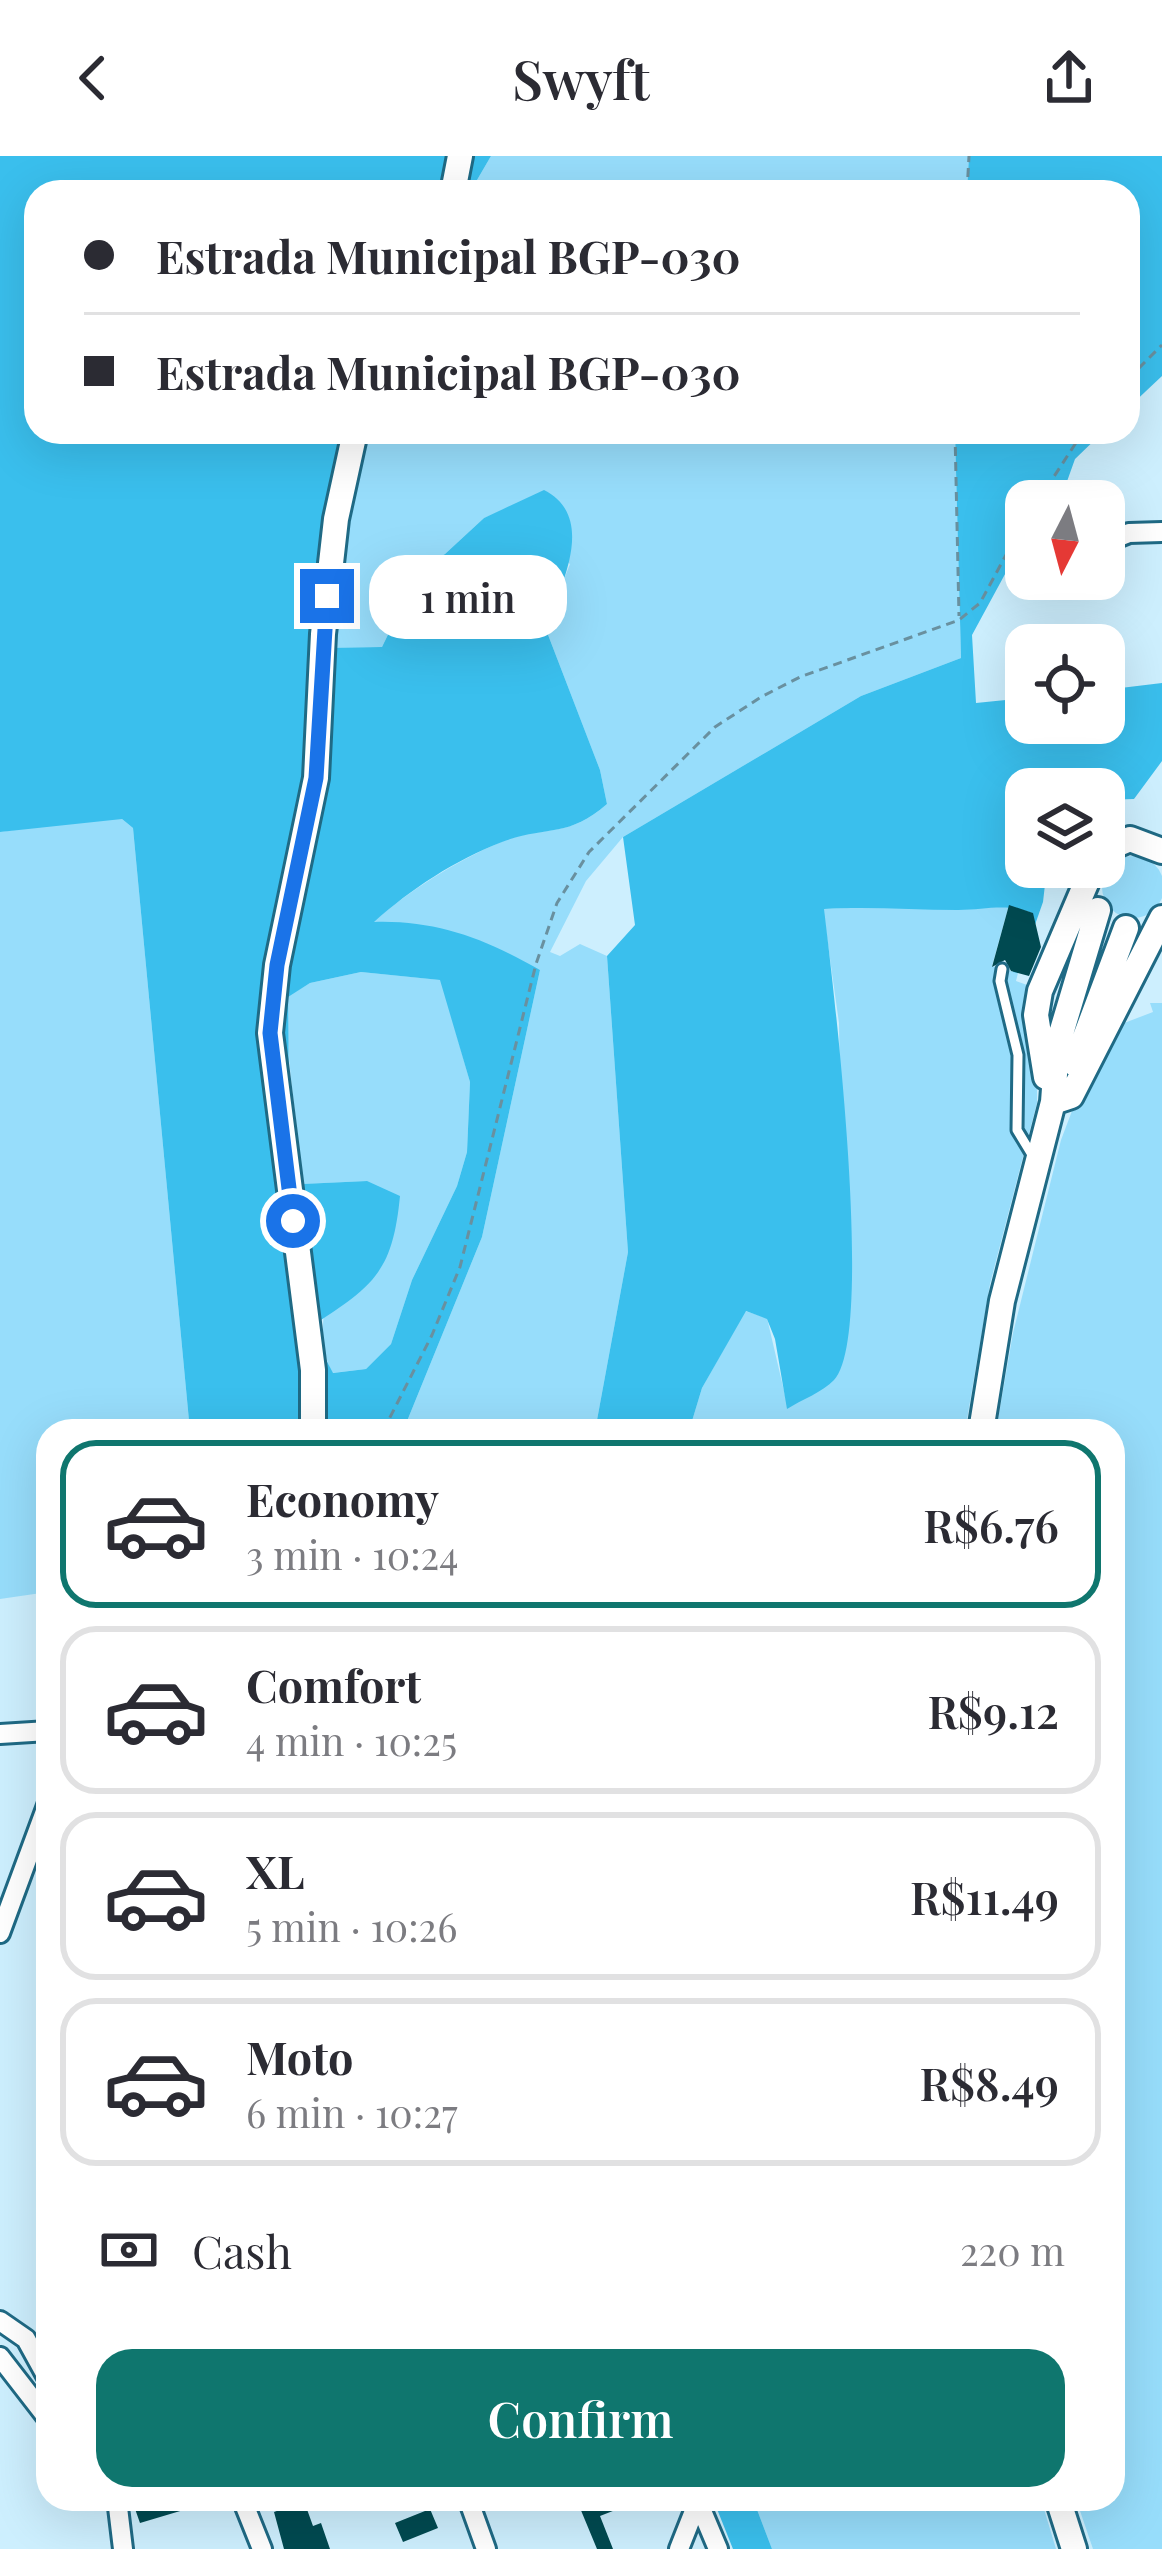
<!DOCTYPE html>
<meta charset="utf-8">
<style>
body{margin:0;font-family:"Playfair Display",serif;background:#f2f2f3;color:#2b2b33;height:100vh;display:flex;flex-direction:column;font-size:45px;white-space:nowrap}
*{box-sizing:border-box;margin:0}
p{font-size:39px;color:#7c7c81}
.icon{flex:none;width:66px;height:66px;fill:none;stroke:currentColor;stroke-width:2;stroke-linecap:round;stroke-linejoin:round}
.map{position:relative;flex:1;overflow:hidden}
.details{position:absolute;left:36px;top:1263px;width:1089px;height:1092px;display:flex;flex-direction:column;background:#fff;border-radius:36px;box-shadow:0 12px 48px #0002}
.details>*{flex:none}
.banner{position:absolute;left:24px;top:24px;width:1116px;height:264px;border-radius:36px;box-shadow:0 12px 48px #0002;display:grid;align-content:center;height:264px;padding:0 60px;background:#fff}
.needle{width:78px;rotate:186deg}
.buttons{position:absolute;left:1005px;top:324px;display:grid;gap:24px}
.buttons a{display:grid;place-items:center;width:120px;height:120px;border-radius:24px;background:#fff;box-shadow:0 12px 48px #0002;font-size:60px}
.end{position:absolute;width:54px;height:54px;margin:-27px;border:15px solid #1a73e8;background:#fff;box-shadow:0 0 0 6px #fff}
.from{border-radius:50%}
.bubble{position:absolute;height:84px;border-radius:36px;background:#fff;box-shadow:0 12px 48px #0002;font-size:39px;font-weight:600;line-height:84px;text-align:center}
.banner b{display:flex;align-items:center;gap:42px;height:114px;font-size:45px}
.banner b+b{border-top:3px solid #e1e1e2}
.banner i{width:30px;height:30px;background:#2b2b33}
ul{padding:21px 0 0;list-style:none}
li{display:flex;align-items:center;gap:36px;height:168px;margin:0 24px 18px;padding:0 36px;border:6px solid #e1e1e2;border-radius:36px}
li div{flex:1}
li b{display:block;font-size:45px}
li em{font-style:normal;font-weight:600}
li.active{border-color:#0f766e}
li>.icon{width:108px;height:108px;stroke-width:1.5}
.pay{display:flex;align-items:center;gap:30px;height:132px;padding:0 60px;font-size:45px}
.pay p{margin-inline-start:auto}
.primary-button{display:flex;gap:24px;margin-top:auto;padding:24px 60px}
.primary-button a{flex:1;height:138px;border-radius:36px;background:#0f766e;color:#fff;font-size:48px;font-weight:600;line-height:138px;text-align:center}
header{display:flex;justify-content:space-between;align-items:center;height:156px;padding:0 60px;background:#fff;font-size:54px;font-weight:600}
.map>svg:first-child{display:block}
.green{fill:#97ddfb}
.forest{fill:#3abfed;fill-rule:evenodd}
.building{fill:#004a51}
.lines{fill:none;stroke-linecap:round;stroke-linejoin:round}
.service-casing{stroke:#1f6a85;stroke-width:15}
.minor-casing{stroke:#1f6a85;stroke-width:24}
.tertiary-casing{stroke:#1f6a85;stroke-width:30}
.path{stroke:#69909f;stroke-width:3;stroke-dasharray:9 6;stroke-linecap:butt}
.service{stroke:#fff;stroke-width:9}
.minor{stroke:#fff;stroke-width:18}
.tertiary{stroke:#fff;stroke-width:24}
.route{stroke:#1a73e8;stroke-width:15}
</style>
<header><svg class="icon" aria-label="back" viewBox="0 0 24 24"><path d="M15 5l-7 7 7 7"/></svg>Swyft<svg class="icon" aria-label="share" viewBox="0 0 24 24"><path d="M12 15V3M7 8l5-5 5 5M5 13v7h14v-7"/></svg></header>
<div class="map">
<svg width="1162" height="2393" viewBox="0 0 1162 2393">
<rect width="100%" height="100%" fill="#cdeffe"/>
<path class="green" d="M491,0H969L967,36H470Z
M347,276H955L961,502L861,540L623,681L586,725L550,796L560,800L580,788L607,800L628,1096L595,1275H403L482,1081L540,814L372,767C410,734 454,706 501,686C544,668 566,684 607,648L600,614L545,471L570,408L499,356L484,362L445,398L420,413L382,491L321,492Z
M96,662L122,663L133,672L190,1275H48V1436L0,1443V676Z
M1102 731a31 31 0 1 1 62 0a31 31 0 1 1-62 0Z
M1009,749L992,810L1018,817L1016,825L1027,829L1031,820L1037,822V947L990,1128L965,1275H689L702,1232L745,1155L767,1162L788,1252L840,936L839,867L823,753C886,749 947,756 1009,749Z
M361,816L441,824L470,926L467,996L457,1030L412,1124L391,1188L366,1213L332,1217C304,1158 348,1083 367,1025L302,1028C299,964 284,905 288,840L310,827Z
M1150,847H1162V2393H1093L1076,2343H1113V1275H996L1013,1177L1061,984L1075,947L1119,869L1153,856Z
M753,2343H1041L1056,2393H772Z"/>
<path class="forest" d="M0,0H491L470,36H36V276H347L322,492L382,491L420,413L445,398L484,362L544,334C597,361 562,429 545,471L600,614L607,648C567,683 546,669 502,686C455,704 411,733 374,766C436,764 486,783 540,814L482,1081L403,1275H190L133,672L122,663L0,676ZM361,816L440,824L470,926L467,996L457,1030L412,1124L391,1188L366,1213L333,1217L322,1196L321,1164C378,1127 393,1110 400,1040L367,1025L302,1028L289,938L288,841L310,827Z
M969,0H1162V220L1128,252V36H967Z
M955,276H1103L1075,303L1060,345H1026V388L1017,396L972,479L976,547L1026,542V567H1104V534L1162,527V605L1134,643L1104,644V633H1026V711H1047L1043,746L1018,817L1013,816L1023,769L1032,757C1005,747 986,754 958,754C912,754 869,750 824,753C833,826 876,1180 834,1224C823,1236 801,1244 787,1253L775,1183L767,1163L746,1155L702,1232L689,1275H595L628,1096L607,800L635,769L623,681L861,540L961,502Z
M713,2343H753L772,2393H733Z"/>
<path class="building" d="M1009,749L1033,757L1041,791L1029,820L1011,815L1005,804L992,811Z
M157,2343H206L207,2347L140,2367L134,2350Z
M604,2343L641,2344L600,2360L613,2393H597L580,2352Z
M304,2345L313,2370L321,2367L330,2393H284L274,2356Z
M430,2353L438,2372L403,2386L395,2367Z"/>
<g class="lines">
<defs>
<path id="service" d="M1002,813L1000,825L1018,899L1017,974L1034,1002"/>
<path id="minor" d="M1104,387L1129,377L1162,376
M0,1578L48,1575
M0,1777L48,1647
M0,2165L26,2183L48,2223
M0,2201L48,2263
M117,2343L123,2393
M242,2343L262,2393
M468,2343L486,2393
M697,2343L718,2393
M679,2393L698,2345"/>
<path id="tertiary" d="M453,36L460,0
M1104,694L1130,683L1162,695
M1075,908L1126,772
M1046,921L1036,859L1040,835L1093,711
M1053,946L1071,940L1162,762
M313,1275V1214L270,877L277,809L316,622L323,478L336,363L355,276
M981,1275L1002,1145L1053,946L1057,891L1098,754
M1058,2343L1074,2393"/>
</defs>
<use href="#service" class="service-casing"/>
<use href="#minor" class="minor-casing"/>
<use href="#tertiary" class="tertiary-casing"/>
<path class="path" d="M967,36L969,0
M1128,223L1162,189
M955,276L959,460
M1038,345L1083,276
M383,1275L432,1179L460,1111L536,808L557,747L589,696L715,571L761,541L800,521L959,464L980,447L1026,362"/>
<use href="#service" class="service"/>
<use href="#minor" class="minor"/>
<use href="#tertiary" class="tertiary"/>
</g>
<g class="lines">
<path class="route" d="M293,1065L270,877L277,809L316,622L327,440"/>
</g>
</svg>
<div class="buttons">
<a><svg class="needle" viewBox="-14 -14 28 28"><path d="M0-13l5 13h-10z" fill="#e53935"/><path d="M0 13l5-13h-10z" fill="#7c7c81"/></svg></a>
<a><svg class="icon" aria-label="locate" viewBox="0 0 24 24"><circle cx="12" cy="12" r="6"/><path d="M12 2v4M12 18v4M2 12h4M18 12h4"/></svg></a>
<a><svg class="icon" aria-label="layers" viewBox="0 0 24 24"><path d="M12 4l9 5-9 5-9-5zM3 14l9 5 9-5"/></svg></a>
</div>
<i class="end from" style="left:293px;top:1065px"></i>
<i class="end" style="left:327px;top:440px"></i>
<div class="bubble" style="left:369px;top:399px;width:198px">1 min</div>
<div class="banner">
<b><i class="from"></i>Estrada Municipal BGP-030</b>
<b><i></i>Estrada Municipal BGP-030</b>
</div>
<section class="details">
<ul>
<li class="active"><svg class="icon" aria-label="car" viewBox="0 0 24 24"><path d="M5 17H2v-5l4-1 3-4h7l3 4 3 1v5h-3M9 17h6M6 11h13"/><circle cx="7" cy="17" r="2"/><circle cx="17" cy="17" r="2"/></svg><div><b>Economy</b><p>3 min · 10:24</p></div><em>R$6.76</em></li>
<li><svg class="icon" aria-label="car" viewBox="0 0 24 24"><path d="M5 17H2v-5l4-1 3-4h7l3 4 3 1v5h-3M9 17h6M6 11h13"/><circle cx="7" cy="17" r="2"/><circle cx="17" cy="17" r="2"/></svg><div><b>Comfort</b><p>4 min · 10:25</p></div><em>R$9.12</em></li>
<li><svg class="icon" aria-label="car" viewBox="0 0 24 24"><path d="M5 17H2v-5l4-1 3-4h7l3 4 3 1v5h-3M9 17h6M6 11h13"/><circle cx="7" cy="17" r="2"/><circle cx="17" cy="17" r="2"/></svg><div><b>XL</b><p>5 min · 10:26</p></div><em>R$11.49</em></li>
<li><svg class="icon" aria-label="car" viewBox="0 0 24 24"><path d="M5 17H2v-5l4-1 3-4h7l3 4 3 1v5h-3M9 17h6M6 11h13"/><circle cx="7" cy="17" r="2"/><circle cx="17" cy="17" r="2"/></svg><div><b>Moto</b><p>6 min · 10:27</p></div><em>R$8.49</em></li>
</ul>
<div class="pay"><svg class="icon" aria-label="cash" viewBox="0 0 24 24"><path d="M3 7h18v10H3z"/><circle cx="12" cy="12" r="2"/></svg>Cash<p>220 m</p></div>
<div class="primary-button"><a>Confirm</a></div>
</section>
</div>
